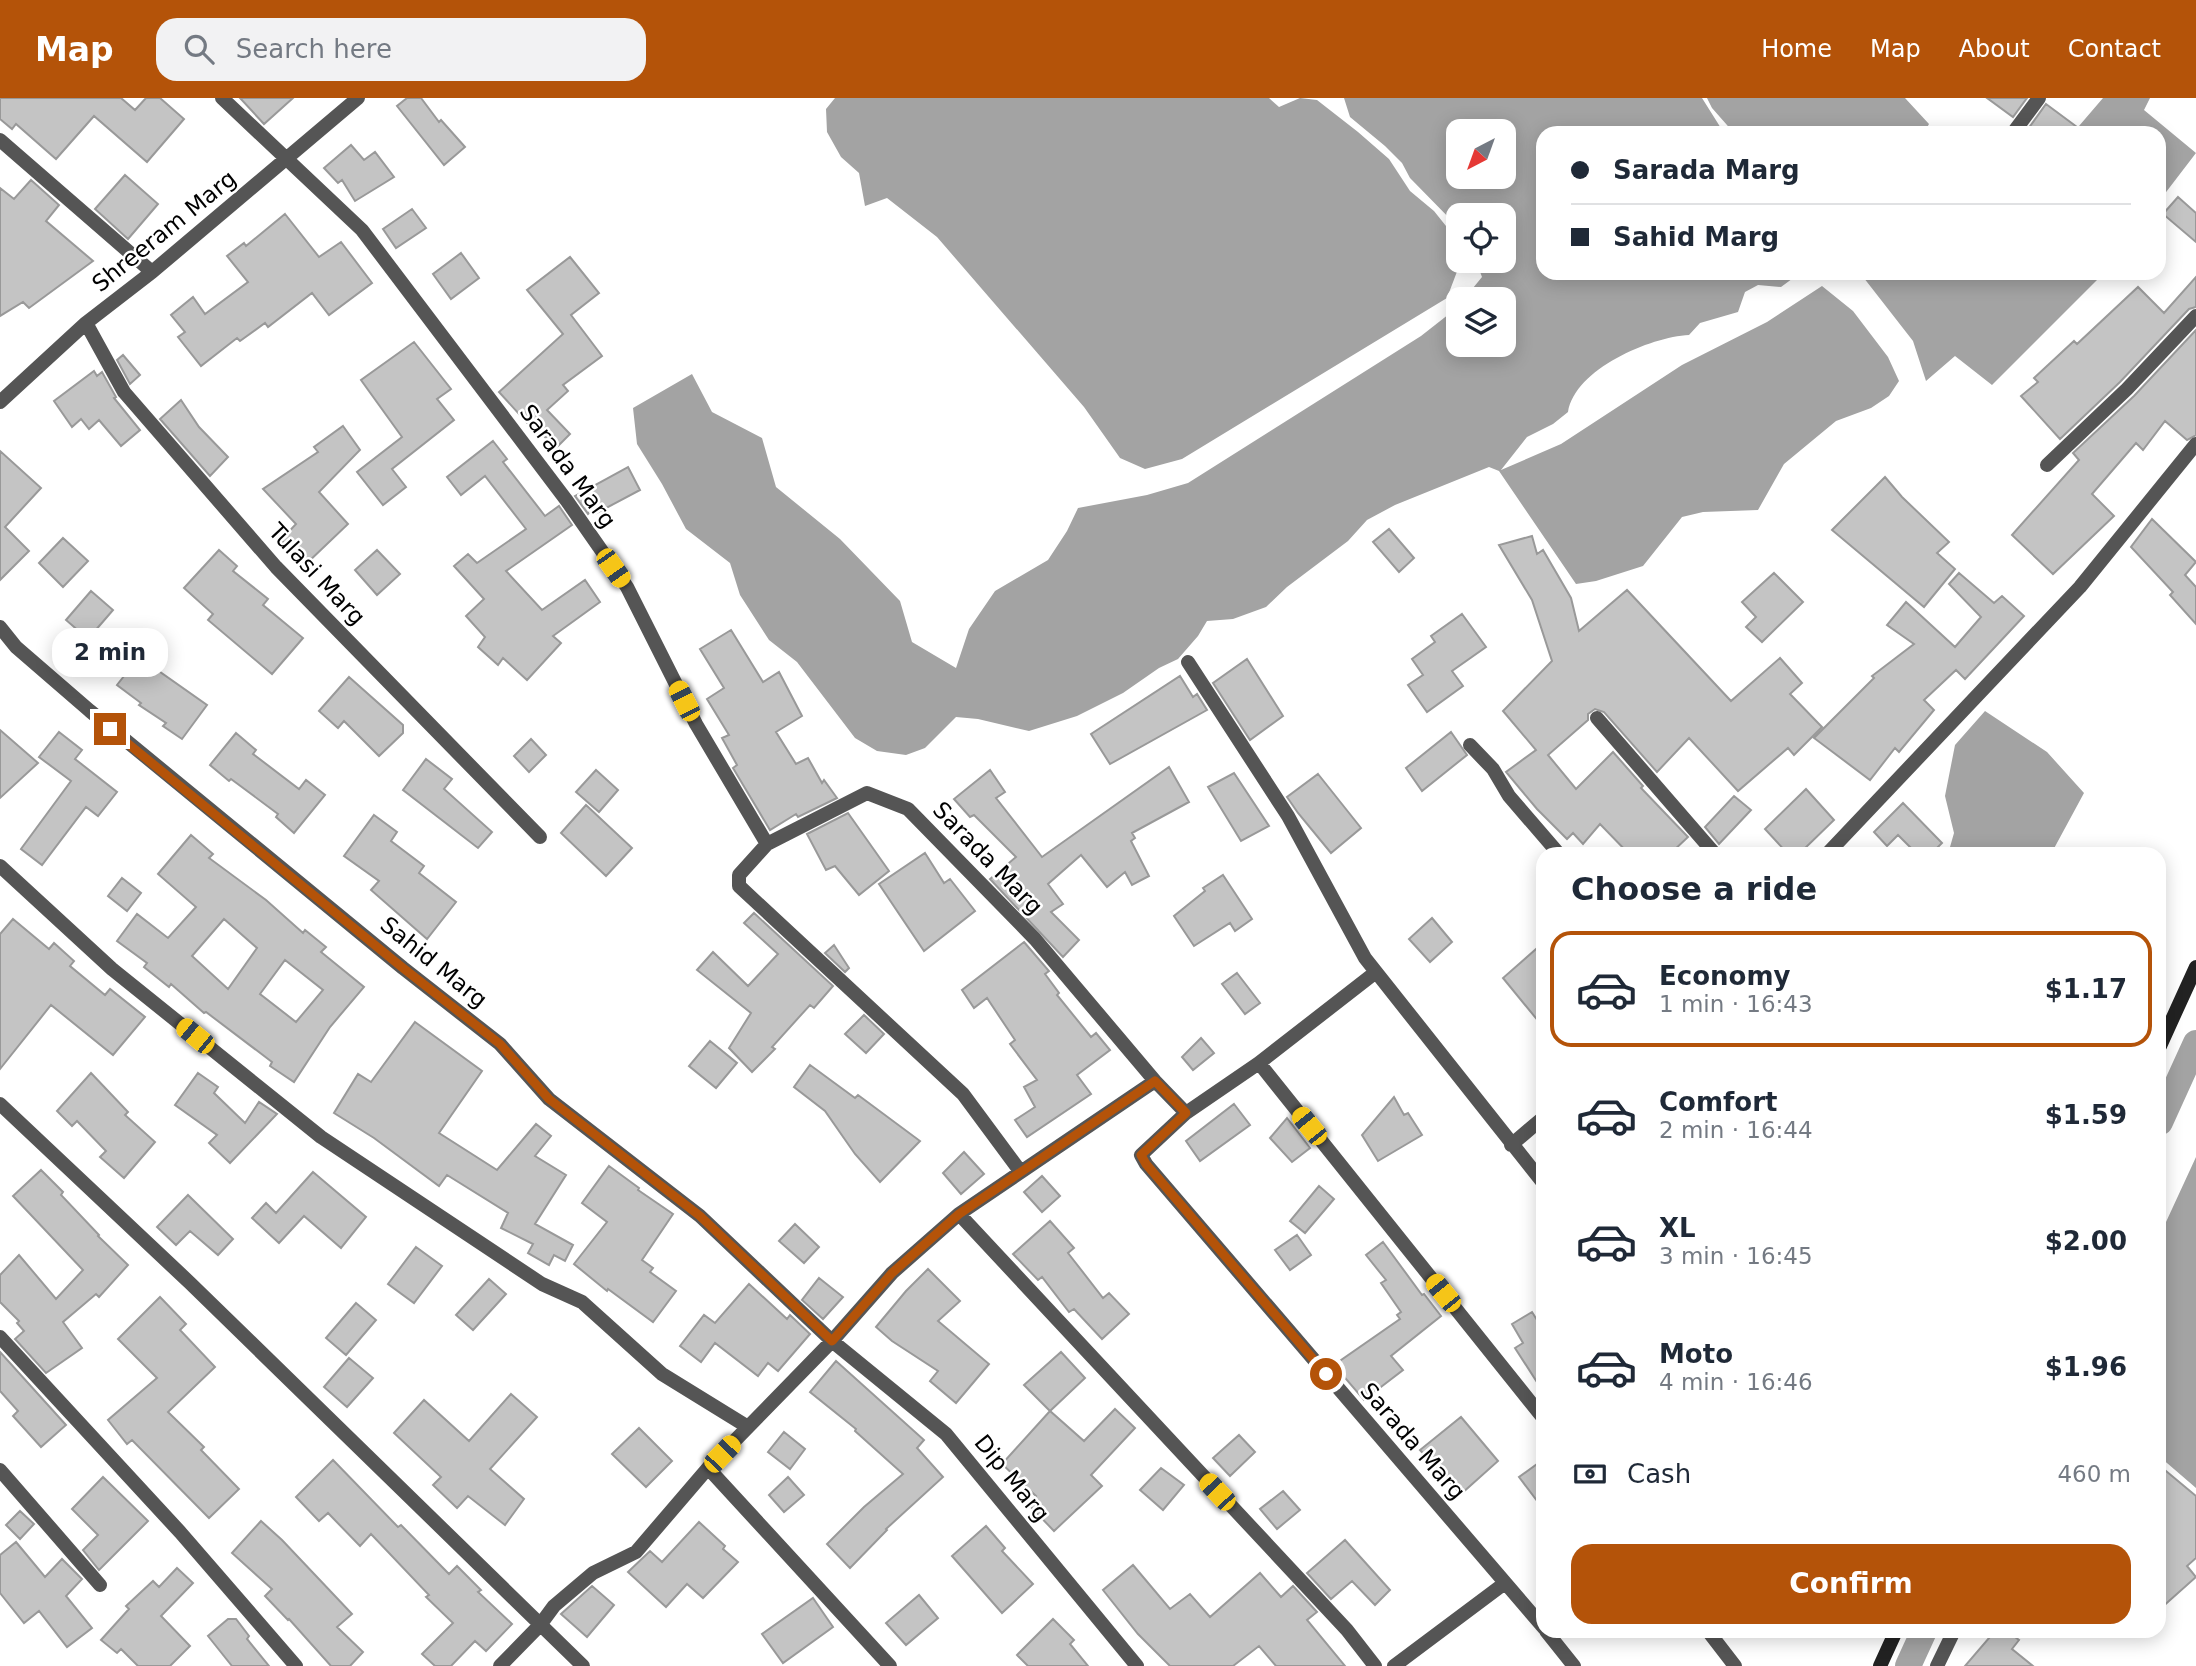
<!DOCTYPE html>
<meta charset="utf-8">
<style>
body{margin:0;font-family:"DejaVu Sans",sans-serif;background:#f2f2f3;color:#1f2937;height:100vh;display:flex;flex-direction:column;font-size:26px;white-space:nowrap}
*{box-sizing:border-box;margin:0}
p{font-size:23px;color:#747a83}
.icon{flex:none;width:38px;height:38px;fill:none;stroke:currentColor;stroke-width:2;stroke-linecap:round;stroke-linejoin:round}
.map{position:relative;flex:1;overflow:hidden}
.drawer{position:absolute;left:1536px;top:749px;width:630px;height:791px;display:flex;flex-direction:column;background:#fff;border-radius:21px;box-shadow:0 4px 18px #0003}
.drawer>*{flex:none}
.hud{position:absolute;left:1536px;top:28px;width:630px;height:154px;border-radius:21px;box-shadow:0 4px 18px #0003;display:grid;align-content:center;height:154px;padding:0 35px;background:#fff}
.needle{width:46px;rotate:221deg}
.tools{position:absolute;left:1446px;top:21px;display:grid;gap:14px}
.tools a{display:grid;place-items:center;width:70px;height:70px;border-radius:14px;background:#fff;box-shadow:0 4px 18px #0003;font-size:35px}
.end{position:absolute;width:32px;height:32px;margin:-16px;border:9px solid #b45309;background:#fff;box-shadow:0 0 0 4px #fff}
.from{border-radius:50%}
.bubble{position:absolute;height:49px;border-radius:21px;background:#fff;box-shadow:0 4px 18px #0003;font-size:23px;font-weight:600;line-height:49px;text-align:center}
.car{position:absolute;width:21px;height:42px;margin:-21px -10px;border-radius:9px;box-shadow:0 0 5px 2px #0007;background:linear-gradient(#f5c518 24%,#345 0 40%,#f5c518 0 76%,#345 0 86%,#f5c518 0)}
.hud b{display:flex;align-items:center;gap:24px;height:66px;font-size:26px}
.hud b+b{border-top:2px solid #e0e1e3}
.hud i{width:18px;height:18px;background:#1f2937}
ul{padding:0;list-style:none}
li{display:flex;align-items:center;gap:21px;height:116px;margin:0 14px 10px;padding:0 21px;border:4px solid transparent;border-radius:21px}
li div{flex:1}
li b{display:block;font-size:26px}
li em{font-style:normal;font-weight:600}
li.on{border-color:#b45309}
li>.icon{width:63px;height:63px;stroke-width:1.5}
h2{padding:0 35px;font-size:32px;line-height:84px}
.pay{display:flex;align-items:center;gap:18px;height:77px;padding:0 35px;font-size:26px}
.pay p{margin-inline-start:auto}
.cta{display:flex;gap:14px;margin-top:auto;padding:14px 35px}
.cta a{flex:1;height:80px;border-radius:21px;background:#b45309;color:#fff;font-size:28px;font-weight:600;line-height:80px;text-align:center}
header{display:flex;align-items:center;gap:42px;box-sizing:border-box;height:98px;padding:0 35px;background:#b45309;color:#fff}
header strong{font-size:33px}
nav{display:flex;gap:38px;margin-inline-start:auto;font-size:24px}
.search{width:490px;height:63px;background:#f2f2f3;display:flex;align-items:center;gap:18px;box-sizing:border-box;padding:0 24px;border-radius:21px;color:#747a83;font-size:26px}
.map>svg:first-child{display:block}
.water{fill:#a3a3a3;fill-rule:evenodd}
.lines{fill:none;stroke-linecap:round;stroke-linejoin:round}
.canal{stroke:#a3a3a3;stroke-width:26}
.building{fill:#c4c4c4;stroke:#999;stroke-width:2;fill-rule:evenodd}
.minor{stroke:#555;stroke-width:14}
.secondary{stroke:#222;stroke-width:14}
.route{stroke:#b45309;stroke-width:9}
.labels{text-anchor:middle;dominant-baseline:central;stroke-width:5;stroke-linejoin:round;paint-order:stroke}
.street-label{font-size:23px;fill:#000;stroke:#fff}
</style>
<header>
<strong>Map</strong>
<div class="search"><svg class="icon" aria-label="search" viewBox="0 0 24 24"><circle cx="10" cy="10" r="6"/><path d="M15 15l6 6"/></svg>Search here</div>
<nav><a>Home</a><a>Map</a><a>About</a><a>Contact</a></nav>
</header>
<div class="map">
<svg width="2196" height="1568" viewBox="0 0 2196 1568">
<rect width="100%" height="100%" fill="#fff"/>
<path class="water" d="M835,0H1269L1279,9L1300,0L1317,2L1358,34L1389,61L1410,93L1434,113L1458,143V163H1461L1447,200L1182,361L1145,371L1120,360L1084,309L937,139L887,100L865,108L859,75L841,59L827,34L826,11Z
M1344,0H1702L1724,35H1544V175H1800L1781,189L1758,187L1745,194L1738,214L1700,225L1689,237C1650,239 1575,271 1568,314L1553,326L1527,339L1501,372L1561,346L1682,267L1767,224L1822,188L1853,213L1888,259L1899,283L1889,298L1871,310L1836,323L1784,366L1758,412L1703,414L1682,419L1643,468L1596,483L1576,486L1499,373L1489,369L1395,407L1367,422L1348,443L1287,489L1266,509L1233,521L1207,523L1198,538L1178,561L1159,570L1123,595L1077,618L1029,633L978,621L956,619L925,650L906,657L877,653L855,640L797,564L769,542L740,497L730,465L686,431L662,386L637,346L633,310L692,276L712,314L762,340L776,389L840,441L900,503L912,544L956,570L969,531L995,493L1048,462L1067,433L1078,410L1147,397L1188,385L1421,238L1458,209V247H1503V201H1464L1482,179L1476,163H1503V117H1458V129L1410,80L1402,65L1385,48L1350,19ZM1503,33V79H1458V33Z
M1707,0H1905L1929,26L1924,35H1734L1712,10Z
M2103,0H2150L2144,12L2196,55L2160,102V35H2073Z
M1860,175H2104L1992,287L1955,258L1926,283L1913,243Z
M1985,613L2047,654L2084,695L2051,756H1948L1954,735L1945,698L1955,647Z
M2196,1059V1390L2160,1359V1137Z"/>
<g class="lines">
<path class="canal" d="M2160,1024L2196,945
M1908,1568L1924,1533"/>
</g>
<path class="building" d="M0,0H121L135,12L146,0H160L184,21L147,64L94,18L56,61L16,26L12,31L0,21Z
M240,0H293L264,26Z
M407,0H421L439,24L441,22L465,49L444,67L397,8Z
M1987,0H2027L2013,19Z
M2046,6L2085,35H2034L2028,31Z
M351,47L364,62L375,54L394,79L355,103L342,82L338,85L324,70Z
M125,77L158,106L128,141L95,111Z
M31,82L59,107L46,123L93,163L29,210L23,204L0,218V90L14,101Z
M2178,99L2196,115V144L2163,116Z
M412,111L426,130L396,150L383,131Z
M285,116L319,159L341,144L372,185L329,217L312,195L268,229L265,225L240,243L237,240L201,268L178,239L185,234L171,217L193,199L205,216L248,184L227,158L244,145L246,148Z
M461,155L479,180L451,201L433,176Z
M570,159L599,195L571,217L602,258L563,287L568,293L547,312L570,336L556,350L532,326L530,328L499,294L563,236L527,192Z
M2196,179V209L2189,211L2120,284L2060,341L2021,298L2038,284L2034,280L2074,243L2077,246L2138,189L2164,215Z
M2196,232V337L2187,342L2165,323L2143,352L2136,345L2092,396L2114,418L2053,476L2012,437L2079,362L2073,355L2134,298Z
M414,244L451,291L437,301L454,322L392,371L406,389L383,407L357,374L402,339L361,282Z
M123,257L140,277L130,286L117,262Z
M94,273L97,278L102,274L116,299L114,300L140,332L121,348L99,322L89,331L81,321L72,329L54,303Z
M181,302L199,329L228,359L210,378L160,321Z
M343,328L360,352L319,394L348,426L305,467L281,442L296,426L263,391L318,354L314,349Z
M493,343L507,361L503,364L545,418L559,408L572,427L506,473L542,512L585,482L600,504L553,538L561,545L527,582L503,560L498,567L478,549L485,539L466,518L484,501L454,468L468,456L477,465L526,431L485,378L461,397L447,379Z
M0,353L41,390L5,429L29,453L0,482Z
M628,369L640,392L593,417L591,413L588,416L575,398Z
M1885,379L1902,399L1949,444L1937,455L1955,471L1924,509L1832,432Z
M2152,421L2196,464L2185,477L2196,489V526L2170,497L2173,494L2131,449Z
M1389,431L1414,460L1399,474L1373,444Z
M1532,438L1537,456L1543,452L1571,500L1579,533L1627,492L1731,603L1780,560L1802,585L1790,596L1822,629L1794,657L1788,650L1738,693L1689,640L1657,674L1604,614L1595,611L1588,616V622L1548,657L1576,691L1613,654L1643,688L1641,690L1688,739L1670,756H1629L1600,726L1583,746L1573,735L1567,741L1537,711L1506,674L1536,652L1503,613L1552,563L1532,502L1499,447Z
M63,440L88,463L63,489L39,465Z
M219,452L237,468L233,473L268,501L263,507L303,540L272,576L208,522L213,516L184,490Z
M377,452L400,476L377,497L355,472Z
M1774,475L1803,504L1762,544L1746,529L1756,519L1742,504Z
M1959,475L1994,505L2002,498L2024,518L1965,581L1956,572L1924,602L1934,612L1899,654L1895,650L1870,682L1814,640L1874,580L1872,578L1914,546L1887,527L1906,504L1955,549L1981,519L1949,486Z
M91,493L113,512L88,541L66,522Z
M1462,516L1486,549L1452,573L1463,588L1427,614L1408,587L1423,577L1412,561L1435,544L1431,538Z
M731,532L763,584L779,574L802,618L776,634L796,666L808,660L822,685L824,682L837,700L798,719L796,716L770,732L733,670L737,667L722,640L729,637L707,601L724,590L700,551Z
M143,554L160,567L156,571L207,607L182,641L163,628L166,625L139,607L141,605L117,587Z
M1247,561L1283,618L1250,642L1213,585Z
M1180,578L1193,599L1197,596L1207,612L1110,666L1091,636Z
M349,579L403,627V635L379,658L344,623L338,630L319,613Z
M0,632L38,665L0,700Z
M59,634L82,652L75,661L117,694L98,718L86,709L42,767L21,751L71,683L39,659Z
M1451,634L1467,657L1422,693L1406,670Z
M236,635L256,652L253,656L299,691L306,682L325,697L294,735L276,719L278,716L231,681L229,683L210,667Z
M531,641L546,657L529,674L514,658Z
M426,661L452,681L444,691L492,734L478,750L403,692Z
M1169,669L1189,704L1132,735L1135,740L1131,743L1149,778L1132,787L1125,774L1107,789L1081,757L1048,786L1063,806L1051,814L1079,842L1063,859L990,781L1016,759L974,717L970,719L954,701L990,672L1005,694L996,700L1042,759Z
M596,672L618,692L599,714L576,694Z
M1234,675L1269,728L1241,743L1208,689Z
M1318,676L1361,730L1331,755L1298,715L1287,699Z
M1806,691L1834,722L1799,756H1788L1765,731Z
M1734,698L1751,712L1719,746L1705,729Z
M1903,705L1942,745L1931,756H1917L1898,737L1887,748L1874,734Z
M586,707L632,750L606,778L561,735Z
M848,715L889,773L859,797L835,768L826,772L807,736Z
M374,717L397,734L391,743L424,768L419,775L456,804L427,841L371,792L379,783L344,758Z
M191,737L213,756L209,760L266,802L303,835L305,832L326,849L321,854L364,889L330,929L294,984L270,968L272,964L206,914L204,915L171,886L169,889L144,869L147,865L117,843L137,816L168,840L196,809L158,776ZM224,821L257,850L228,891L192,858ZM285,862L323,892L296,924L260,896Z
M925,755L944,785L950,781L975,813L924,853L879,786Z
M1223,777L1252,821L1235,833L1230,825L1194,848L1174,818L1205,793L1203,790Z
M122,780L141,795L127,813L108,798Z
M754,815L833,888L814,910L810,907L772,949L775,951L752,974L729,950L751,915L697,872L713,854L748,888L778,856L744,825Z
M1432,820L1452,844L1430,864L1409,841Z
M13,821L49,851L54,845L74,863L70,868L105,897L110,891L145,919L113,957L51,907L0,971V836Z
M1024,844L1049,873L1045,876L1059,895L1057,897L1091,939L1096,935L1110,952L1077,977L1091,996L1027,1039L1015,1022L1035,1009L1024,989L1037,982L1010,946L1015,942L987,900L974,910L962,892Z
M1544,844V930L1503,880Z
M834,847L849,870L845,874L825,855Z
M1237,875L1260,905L1245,916L1222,886Z
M864,917L884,936L866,955L845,936Z
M415,924L482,973L439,1035L497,1072L536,1026L551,1038L535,1058L566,1077L535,1126L573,1147L565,1163L554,1157L549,1167L528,1155L533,1146L501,1130L508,1115L447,1077L439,1088L374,1040L334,1015L358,976L371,984Z
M1201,940L1214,955L1193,972L1182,959Z
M710,943L737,965L716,990L689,968Z
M810,967L855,1000L858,997L920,1043L880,1084L855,1056L825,1013L794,989Z
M91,975L128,1014L125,1017L155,1044L124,1080L100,1059L106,1053L77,1023L72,1028L57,1013Z
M198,975L218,989L214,995L245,1025L259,1004L277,1016L230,1065L209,1045L217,1037L175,1007Z
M1394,999L1404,1017L1408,1015L1422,1037L1378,1063L1362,1037Z
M1234,1006L1250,1027L1200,1063L1186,1043Z
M1287,1020L1310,1050L1292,1064L1270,1040Z
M964,1054L984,1076L961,1096L943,1075Z
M609,1068L639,1090L638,1092L673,1116L642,1162L653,1170L650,1174L676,1193L653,1224L608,1191L607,1193L574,1166L607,1124L582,1105Z
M41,1072L63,1094L61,1097L99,1137L98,1138L128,1167L99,1199L96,1196L63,1224L82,1250L46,1275L15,1241L24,1233L17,1225L19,1223L0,1204V1177L19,1157L56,1201L83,1172L13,1098Z
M313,1074L366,1119L341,1150L304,1118L279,1145L252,1120L266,1105L276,1115Z
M1042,1078L1060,1098L1042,1114L1024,1094Z
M1319,1088L1334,1101L1305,1135L1290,1123Z
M188,1097L233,1141L218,1157L190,1133L176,1147L157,1129Z
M1050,1123L1074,1150L1068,1155L1103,1200L1109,1195L1129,1216L1102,1241L1074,1211L1069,1214L1042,1179L1038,1182L1013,1156Z
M795,1126L819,1149L804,1165L779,1143Z
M1297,1137L1311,1157L1290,1172L1275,1152Z
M1383,1144L1422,1197L1424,1196L1441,1218L1391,1258L1403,1272L1364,1302L1334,1267L1400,1221L1397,1217L1401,1214L1381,1185L1386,1182L1366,1157Z
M416,1149L442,1168L414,1205L388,1186Z
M928,1171L960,1203L938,1223L989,1266L956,1305L930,1283L938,1273L892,1243L876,1229L906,1193Z
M819,1180L843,1199L823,1221L802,1202Z
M489,1181L506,1196L473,1232L456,1217Z
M749,1186L787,1221L790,1217L810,1236L778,1273L768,1265L758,1278L715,1245L701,1264L680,1248L704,1217L715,1225Z
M160,1199L186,1226L180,1232L215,1269L168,1314L204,1349L201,1352L239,1391L209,1420L132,1342L127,1346L108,1322L157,1280L118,1241Z
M356,1205L376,1222L346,1257L326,1240Z
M1532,1214L1544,1233V1295L1515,1250L1523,1245L1512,1226Z
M0,1254L66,1327L41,1349L13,1318L18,1313L0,1293Z
M1061,1254L1085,1280L1050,1313L1024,1287Z
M349,1260L373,1280L347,1309L324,1289Z
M836,1263L924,1342L917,1350L943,1379L886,1431L887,1432L850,1470L827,1446L864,1409L903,1376L855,1333L856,1331L810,1294Z
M511,1296L537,1319L490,1371L524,1401L505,1427L468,1398L457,1410L433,1387L441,1379L394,1335L424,1302L469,1343Z
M1115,1311L1135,1330L1091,1377L1102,1388L1054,1433L1028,1406L1036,1398L1002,1366L1050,1313L1084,1343Z
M1461,1319L1498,1363L1461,1396L1420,1352Z
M639,1330L672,1363L646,1389L612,1356Z
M784,1334L805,1351L790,1371L768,1354Z
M1239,1337L1255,1354L1230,1378L1213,1360Z
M1544,1361V1412L1519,1379Z
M333,1362L398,1429L401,1427L449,1476L457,1468L481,1492L478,1494L512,1526L486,1553L475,1543L451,1568H435L422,1556L453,1525L426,1499L429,1497L371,1436L360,1448L328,1415L319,1423L296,1399Z
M2160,1368L2196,1398V1460L2187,1468L2196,1479L2160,1511Z
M1161,1370L1184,1387L1163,1412L1140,1392Z
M103,1379L148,1423L99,1472L83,1452L98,1437L72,1411Z
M788,1379L804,1397L784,1414L769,1397Z
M1283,1393L1300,1412L1277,1431L1260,1411Z
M20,1413L34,1426L20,1441L6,1427Z
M261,1423L282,1442L352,1516L337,1529L363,1554L350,1568H331L289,1521L288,1522L265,1498L272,1491L232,1455Z
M699,1424L725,1448L723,1451L738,1464L703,1500L687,1486L666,1509L628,1474L650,1453L662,1464Z
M986,1428L1005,1450L1002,1453L1033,1486L1002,1515L952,1458Z
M1345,1442L1390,1492L1375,1507L1352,1483L1331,1501L1307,1475Z
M16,1444L45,1479L62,1461L82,1481L66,1498L92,1530L67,1549L39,1513L24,1525L0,1495V1457Z
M1133,1467L1170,1511L1190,1496L1210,1519L1260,1475L1281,1499L1293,1488L1317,1514L1307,1522L1345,1568H1276L1259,1548L1233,1568H1170L1138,1536L1103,1492Z
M177,1470L193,1485L161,1518L190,1548L170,1568H138L121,1551L117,1555L101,1542L129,1511L126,1508L153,1483L159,1489Z
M592,1488L614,1507L587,1539L561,1516Z
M919,1497L938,1520L906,1547L886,1525Z
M813,1500L833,1529L783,1565L762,1536Z
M228,1521H236L249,1538L247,1541L269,1568H232L208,1538Z
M1053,1521L1074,1542L1070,1546L1088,1568H1028L1017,1557Z
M1995,1533H2007L2019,1542L2012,1551L2033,1568H1965Z"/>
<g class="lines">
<path class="minor" d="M222,0L362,132L567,403L627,489L696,626L767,746
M2013,35L2039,0
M0,42L152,174
M86,225L124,294L276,469L540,739
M0,304L86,225L152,174L358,0
M2047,367L2127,291L2196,218
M0,529L16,549L90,613L403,870L500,946L549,1001L700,1118L832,1243L946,1336L1137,1568
M1188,564L1288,718L1365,860L1544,1086
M1597,620L1715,756
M1470,647L1493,671L1509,698L1559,756
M1827,756L2080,489L2196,346
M0,768L112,871L321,1039L542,1186L582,1204L662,1276L748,1329
M1259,965L1376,874
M0,1006L190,1185L583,1568
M1511,1047L1544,1019
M1020,1073L963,996L739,788V777L767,746L867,695L908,711L1035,841L1155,983L1186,1015
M959,1116L1347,1532L1375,1568
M0,1239L180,1434L296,1568
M1544,1321L1259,965L1186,1015L1141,1057L1146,1066L1544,1530
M708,1370L890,1568
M0,1372L100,1487
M1546,1533L1574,1568
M1708,1533L1735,1568
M500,1568L540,1527L554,1508L593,1475L636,1454L708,1370L832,1243L892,1175L959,1116L1155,983
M1394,1568L1505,1485
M1937,1568L1954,1533"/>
<path class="secondary" d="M2160,948L2196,869
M1880,1568L1896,1533"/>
</g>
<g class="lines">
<path class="route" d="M110,631L403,870L500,946L549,1001L700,1118L832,1243L892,1175L959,1116L1155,983L1186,1015L1141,1057L1146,1066L1326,1276"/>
</g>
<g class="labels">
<g class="street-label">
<text transform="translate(164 133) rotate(-39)">Shreeram Marg</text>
<text transform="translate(568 368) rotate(54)">Sarada Marg</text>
<text transform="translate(317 476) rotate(47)">Tulasi Marg</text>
<text transform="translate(988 760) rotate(46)">Sarada Marg</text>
<text transform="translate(434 864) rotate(39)">Sahid Marg</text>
<text transform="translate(1413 1343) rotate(49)">Sarada Marg</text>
<text transform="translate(1012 1380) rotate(51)">Dip Marg</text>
</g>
</g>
</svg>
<div class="tools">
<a><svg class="needle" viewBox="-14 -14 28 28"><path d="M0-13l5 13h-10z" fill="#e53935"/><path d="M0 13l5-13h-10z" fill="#747a83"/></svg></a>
<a><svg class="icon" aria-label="locate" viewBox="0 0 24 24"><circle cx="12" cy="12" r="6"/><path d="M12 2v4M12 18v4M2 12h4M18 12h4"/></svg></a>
<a><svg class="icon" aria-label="layers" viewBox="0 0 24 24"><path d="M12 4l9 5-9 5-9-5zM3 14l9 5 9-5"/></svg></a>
</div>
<i class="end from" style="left:1326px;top:1276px"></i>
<i class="end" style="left:110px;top:631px"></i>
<div class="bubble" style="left:52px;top:530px;width:116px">2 min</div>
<i class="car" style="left:613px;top:470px;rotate:145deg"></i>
<i class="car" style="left:684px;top:603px;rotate:333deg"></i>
<i class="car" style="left:195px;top:938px;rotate:309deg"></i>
<i class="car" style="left:1309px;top:1028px;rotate:321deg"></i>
<i class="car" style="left:1443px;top:1195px;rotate:321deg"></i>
<i class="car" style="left:722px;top:1356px;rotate:44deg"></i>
<i class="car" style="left:1217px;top:1394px;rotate:317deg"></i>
<div class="hud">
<b><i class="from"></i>Sarada Marg</b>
<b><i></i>Sahid Marg</b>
</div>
<section class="drawer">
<h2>Choose a ride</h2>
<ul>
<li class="on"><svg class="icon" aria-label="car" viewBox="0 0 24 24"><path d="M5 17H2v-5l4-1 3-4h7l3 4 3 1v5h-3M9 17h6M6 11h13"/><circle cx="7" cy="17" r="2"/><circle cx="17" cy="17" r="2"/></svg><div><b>Economy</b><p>1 min · 16:43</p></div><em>$1.17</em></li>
<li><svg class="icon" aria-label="car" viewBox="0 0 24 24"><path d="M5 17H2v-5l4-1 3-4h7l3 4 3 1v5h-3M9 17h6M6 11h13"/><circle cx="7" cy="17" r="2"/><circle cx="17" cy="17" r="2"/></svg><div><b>Comfort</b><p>2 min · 16:44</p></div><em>$1.59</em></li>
<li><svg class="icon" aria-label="car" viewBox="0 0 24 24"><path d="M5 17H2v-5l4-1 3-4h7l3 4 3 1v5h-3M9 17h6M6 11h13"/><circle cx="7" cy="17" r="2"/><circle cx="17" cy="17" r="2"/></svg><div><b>XL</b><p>3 min · 16:45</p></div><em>$2.00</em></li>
<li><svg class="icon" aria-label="car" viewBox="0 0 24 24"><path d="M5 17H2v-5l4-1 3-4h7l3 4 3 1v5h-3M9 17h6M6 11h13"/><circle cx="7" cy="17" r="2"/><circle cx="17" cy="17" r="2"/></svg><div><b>Moto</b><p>4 min · 16:46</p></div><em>$1.96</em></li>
</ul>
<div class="pay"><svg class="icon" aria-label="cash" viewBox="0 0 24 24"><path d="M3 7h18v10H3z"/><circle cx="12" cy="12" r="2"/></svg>Cash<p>460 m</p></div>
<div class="cta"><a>Confirm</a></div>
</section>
</div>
